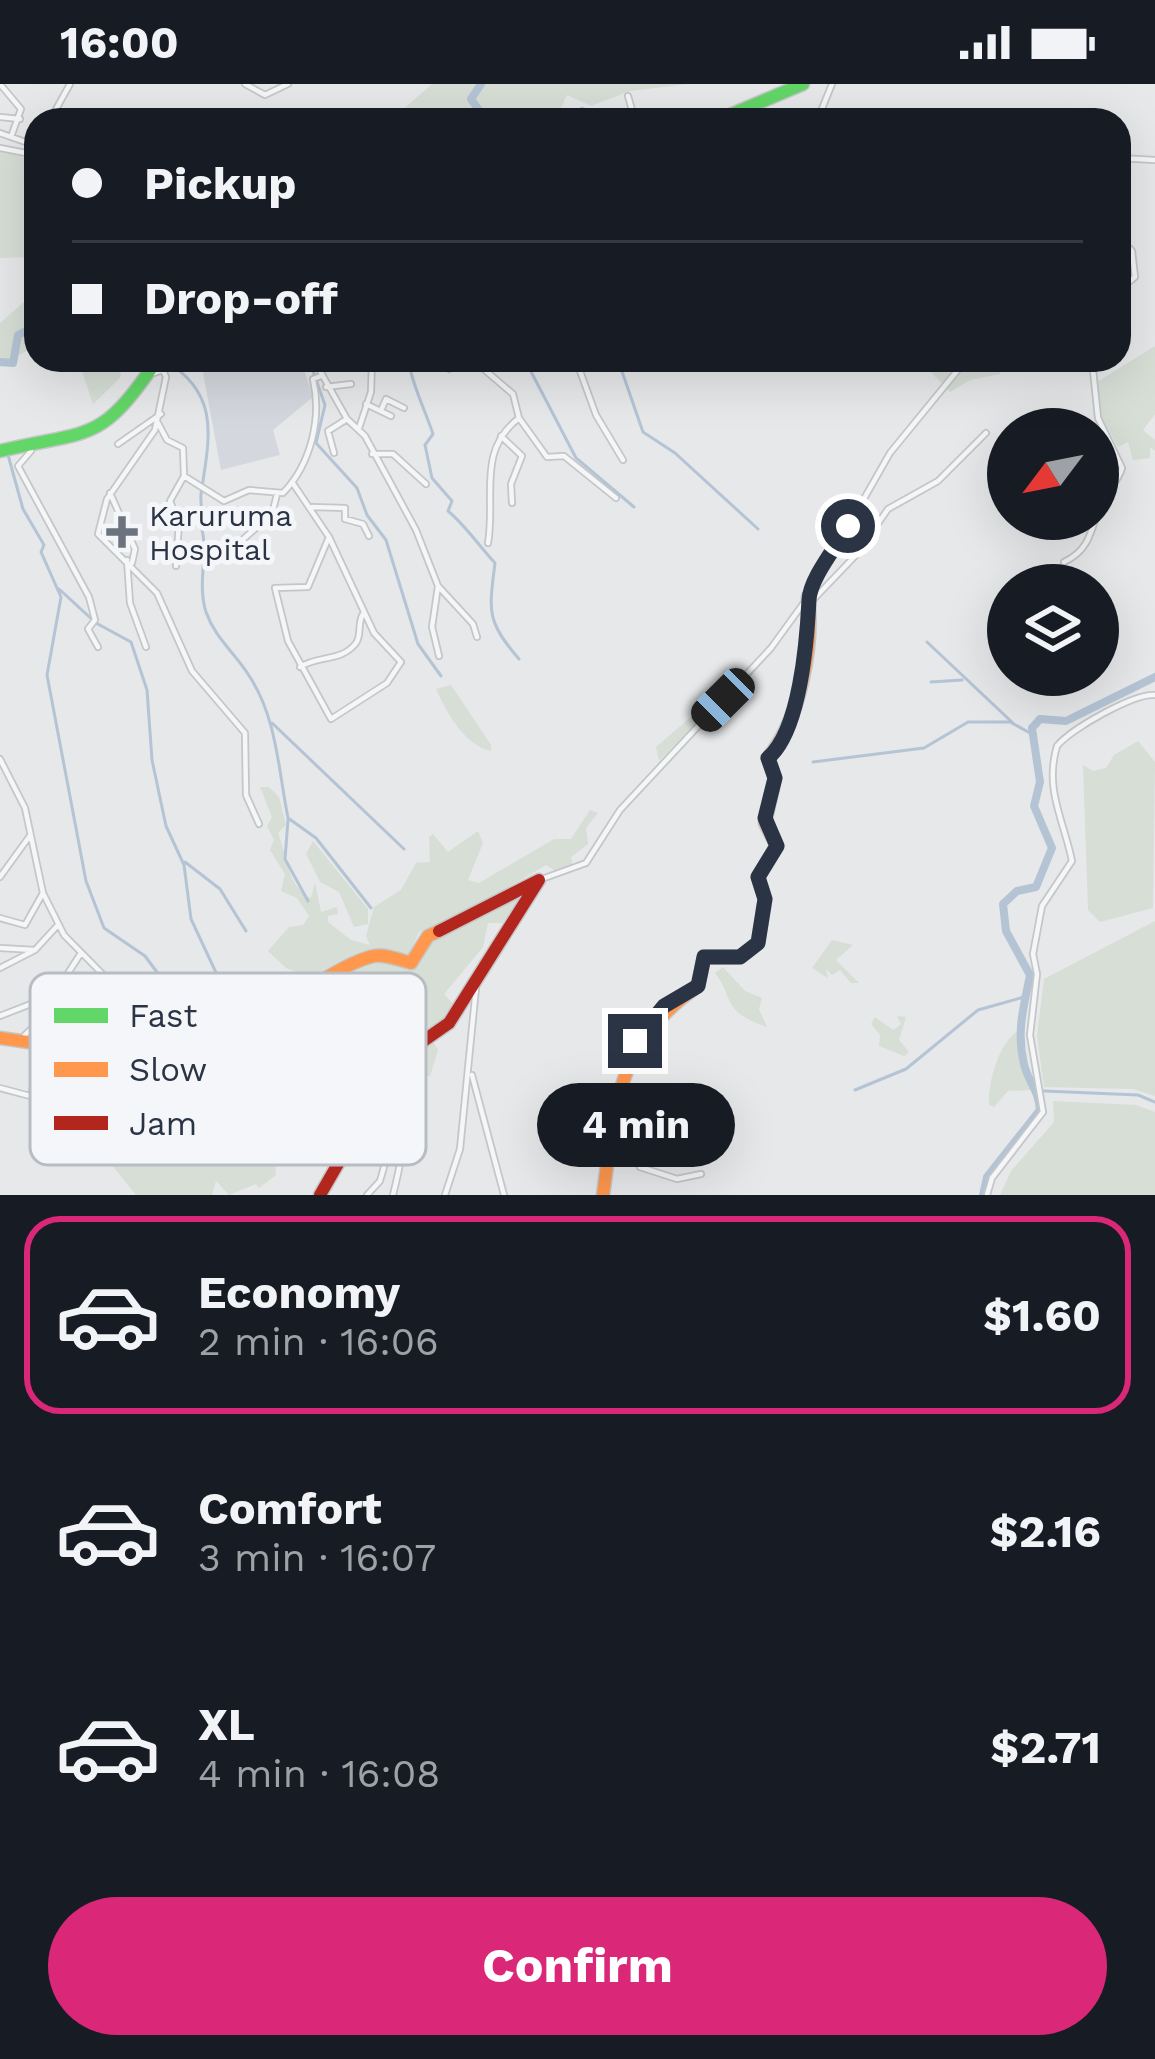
<!DOCTYPE html>
<meta charset="utf-8">
<style>
body{margin:0;font-family:"Work Sans",sans-serif;background:#242831;color:#f1f3f6;height:100vh;display:flex;flex-direction:column;font-size:45px;white-space:nowrap}
*{box-sizing:border-box;margin:0}
p{font-size:39px;color:#9ea1a6}
.icon{flex:none;width:66px;height:66px;fill:none;stroke:currentColor;stroke-width:2;stroke-linecap:round;stroke-linejoin:round}
.map{position:relative;height:1111px;overflow:hidden}
.drawer{display:flex;flex-direction:column;background:#171b24;flex:1}
.drawer>*{flex:none}
.guide{position:absolute;left:24px;top:24px;width:1107px;height:264px;border-radius:36px;box-shadow:0 12px 48px #0002;display:grid;align-content:center;height:264px;padding:0 48px;background:#171b24}
.needle{width:78px;rotate:238deg}
.fabs{position:absolute;left:987px;top:324px;display:grid;gap:24px}
.fabs a{display:grid;place-items:center;width:132px;height:132px;border-radius:50%;background:#171b24;box-shadow:0 12px 48px #0002;font-size:60px}
.end{position:absolute;width:54px;height:54px;margin:-27px;border:15px solid #2b3445;background:#fff;box-shadow:0 0 0 6px #fff}
.from{border-radius:50%}
.bubble{position:absolute;height:84px;border-radius:42px;background:#171b24;box-shadow:0 12px 48px #0002;font-size:39px;font-weight:700;line-height:84px;text-align:center}
.car{position:absolute;width:36px;height:72px;margin:-36px -18px;border-radius:15px;box-shadow:0 0 9px 3px #0007;background:linear-gradient(#222 24%,#8ab4d8 0 40%,#222 0 76%,#8ab4d8 0 86%,#222 0)}
.guide b{display:flex;align-items:center;gap:42px;height:114px;font-size:45px}
.guide b+b{border-top:3px solid #363941}
.guide i{width:30px;height:30px;background:#f1f3f6}
ul{padding:21px 0 0;list-style:none}
li{display:flex;align-items:center;gap:36px;height:198px;margin:0 24px 18px;padding:0 24px;border:6px solid transparent;border-radius:36px}
li div{flex:1}
li b{display:block;font-size:45px}
li em{font-style:normal;font-weight:700}
li.current{border-color:#db2777}
li>.icon{width:108px;height:108px;stroke-width:1.5}
.action{display:flex;gap:24px;margin-top:auto;padding:24px 48px}
.action a{flex:1;height:138px;border-radius:72px;background:#db2777;color:#fff;font-size:48px;font-weight:700;line-height:138px;text-align:center}
.status{display:flex;justify-content:space-between;align-items:center;height:84px;padding:0 60px;background:#171b24;direction:ltr}
.status svg{height:33px;fill:currentColor}
.map>svg:first-child{display:block}
.built{fill:#d4d7dd}
.green{fill:#d6ded6}
.lines{fill:none;stroke-linecap:round;stroke-linejoin:round}
.stream{stroke:#b4c4d5;stroke-width:3}
.river{stroke:#b4c4d5;stroke-width:8}
.street-casing{stroke:#c4c6c8;stroke-width:8}
.fast-casing{stroke:#c4c6c8;stroke-width:15}
.slow-casing{stroke:#c4c6c8;stroke-width:15}
.jam-casing{stroke:#c4c6c8;stroke-width:15}
.street{stroke:#f5f6f7;stroke-width:4.5}
.fast{stroke:#63d668;stroke-width:12}
.slow{stroke:#ff974d;stroke-width:12}
.jam{stroke:#b3261e;stroke-width:12}
.route{stroke:#2b3445;stroke-width:15}
.poi-dot{fill:#6c737f;stroke:#f4f6f9;stroke-width:4.5}
.labels{text-anchor:middle;dominant-baseline:central;stroke-width:10;stroke-linejoin:round;paint-order:stroke}
.poi-label{font-size:30px;fill:#2b3445;stroke:#f4f6f9;text-anchor:start}
.key{fill:#f4f6f9;stroke:#b8bcc3;stroke-width:3}
.key-label{font-size:33px;fill:#2b3445}
</style>
<div class="status"><b>16:00</b><svg viewBox="0 0 49 12"><path d="M0 12V9h3v3zM5 12V6h3v6zM10 12V3h3v9zM15 12V0h3v12zM26 1h20v11H26zM47 4h2v5h-2z"/></svg></div>
<div class="map">
<svg width="1155" height="1111" viewBox="0 0 1155 1111">
<rect width="100%" height="100%" fill="#e6e8ea"/>
<path class="built" d="M257,276H301L313,313L273,346L280,371L221,386L203,289L223,277L230,287Z"/>
<path class="green" d="M432,0H688L630,7L591,22L567,11L555,36H391Z
M0,61L28,76L36,74V173L0,174Z
M36,217V261L0,283V239L24,218Z
M1155,262V330L1143,346L1155,356V367L1150,363V374L1133,376L1128,358L1118,363L1102,334L1097,298Z
M78,276H123L120,294L93,320Z
M919,276H997L1000,290L970,296L950,308Z
M451,601L491,661V667C462,660 446,626 436,605Z
M699,626L709,627L659,677L656,663Z
M1138,657L1155,678L1153,824L1100,838L1088,826L1083,681L1093,687L1106,684L1114,671Z
M260,703H269L279,713L286,741L278,749C287,771 287,803 311,814L315,798L321,828L337,823L338,830L328,832V838L351,856L370,861L366,852L374,823L401,806L416,779L430,778L429,753L433,750L448,768L478,747L483,759L468,796L479,799L554,755H571L590,726L598,729L586,744L588,760L571,773L573,784L556,787L546,781L465,829L419,848L407,875C372,863 342,873 311,894L286,884L268,867L289,843L303,841L309,832L297,814L281,807L285,790L270,766L274,756L267,742L272,733Z
M313,757L368,825V840L354,843L339,808L320,798L306,770Z
M534,798L502,839H488L483,863L444,910L456,923L431,951L413,947L323,900L376,876L412,887L433,855L474,837Z
M1155,837V1012L1133,1005L1044,1003L1037,952L1044,895Z
M832,856L853,861L836,876L859,899H851L840,886L832,891L826,885L828,894L812,884Z
M723,883L745,907L762,914L759,925L767,943C720,927 735,914 715,889Z
M313,912L408,958L398,966L386,965L370,952L354,960L361,976L348,981L353,994C325,1020 307,1051 275,1075L276,1091L259,1104L256,1100L229,1111L216,1097L212,1111H136L107,1075L117,1056L136,1066L156,1042L191,1022L214,987L288,925L293,940L312,935Z
M897,932L906,933L899,956L909,968L904,972L879,962L880,951L871,940L875,933L893,946L901,940Z
M1019,946L1021,978L1034,1006L1008,1007L994,1023L989,1021C988,999 998,959 1019,946Z
M433,958L438,966L430,992L414,994L396,983L408,968Z
M1053,1017L1136,1021L1155,1028V1111H1000L1011,1087L1054,1038Z"/>
<g class="lines">
<path class="stream" d="M164,276C222,310 209,355 201,410C200,422 204,426 199,438C211,460 196,498 206,528C215,554 234,568 248,590C277,633 278,684 288,734L316,754L371,824
M309,276L325,321L316,359L357,404L367,431L386,456L418,560L441,592
M408,276C413,303 424,323 433,350L425,361L432,394L452,417L448,427C466,442 479,462 495,479C489,527 486,537 519,575
M525,276L576,374L634,423
M618,276L643,348L675,369L758,445
M8,371L23,425L44,461L41,468L61,513L47,591L86,797L104,844L145,872L182,922
M59,505L96,539L131,558L147,606L152,676L166,742L184,781L191,835L219,895
M927,558L1014,640
M931,598L962,596
M272,639L404,765
M813,678L924,664L968,638H1010L1032,650
M288,736L285,775L308,817
M185,778L220,805L246,847
M855,1006L906,985L978,926L1024,913
M1044,1007L1138,1011L1155,1018"/>
<path class="river" d="M472,36L478,25L471,15L481,0
M0,278L13,279L18,251L36,242
M983,1111L987,1093L1040,1026C1039,1006 1028,998 1024,980C1016,947 1024,922 1030,891L1006,847L1003,820L1017,807L1036,803L1052,764L1034,722L1040,698L1032,644L1040,635L1066,637L1155,593"/>
<defs>
<path id="street" d="M0,0L21,25L11,53
M245,0L265,11L288,0
M628,12L635,36
M582,27L587,36
M819,32L832,0
M0,33L20,35
M50,36L70,0
M0,49L34,61
M0,64L36,71
M1119,74L1155,76
M1119,153L1132,167L1135,193L1129,198L1119,192
M314,276L347,335L365,352L416,446L438,502L432,543L439,572
M350,276L374,279
M427,276L436,280
M473,276L513,310L519,334L547,373L564,372L616,414
M576,276L596,331L623,376
M577,280L595,276
M449,285L458,276
M154,289L163,286L166,293L155,346L107,415L98,450L157,509L192,587L245,649L246,711L259,740
M326,303L351,300
M366,320L391,332
M382,324L386,315L404,324
M158,339L167,356L183,364L184,392L224,417L249,406L283,409C311,380 322,334 313,295L321,292
M359,344L371,308L372,276
M501,352L522,372L511,400L512,419
M118,360L161,330
M31,367L18,382L89,513L95,536L88,545L98,563
M334,369L328,347L347,335
M372,370H393L426,400
M292,398L329,453L374,549L401,578L387,599L331,635L288,557L275,504L308,503L329,453
M110,409L135,465L132,479
M312,423L345,424V435L363,440L369,452
M241,457L272,430L277,410
M488,459C496,414 476,367 519,334
M127,476L130,519L146,563
M1064,478C1092,465 1091,443 1101,418C1106,405 1118,400 1122,384L1098,334L1092,276
M176,482L179,439L170,417L184,392
M438,502L473,540L477,553
M810,519L857,470L888,425L938,397L986,349
M300,583C318,571 342,578 356,559C362,551 357,539 363,530
M0,675L25,724L43,809L25,841L0,834
M0,793L29,753
M539,796L586,779L620,726L771,564L808,513L890,369L966,276
M43,809L64,851L134,922L86,965
M0,864L35,866L58,841
M0,884L35,866
M0,932L54,911L81,869
M21,955L33,943L76,929L101,891
M472,991L504,1111
M0,1004L30,1012L52,961
M376,1015C412,1040 402,1074 393,1111
M612,1058L629,1063L640,1083L677,1095L701,1090
M367,1111L380,1097L397,1037
M445,1111L460,1065L476,904
M987,1111L992,1094L1043,1028L1030,951L1037,890L1033,870L1042,822L1072,777C1064,737 1044,705 1057,662C1071,645 1134,609 1155,611"/>
<path id="fast" d="M718,36L803,0
M0,367C90,345 99,362 157,276"/>
<path id="slow" d="M0,954L131,973L84,1012L72,1036L148,1010L177,1013C202,977 329,881 374,872C385,870 400,876 411,879L428,852L439,847
M603,1111C616,1018 616,960 698,902L704,873H740L758,859L765,815L758,793L777,762L765,739L775,694L768,674C800,634 814,563 808,513"/>
<path id="jam" d="M320,1111L399,974L449,939L539,796L439,847"/>
</defs>
<use href="#street" class="street-casing"/>
<use href="#fast" class="fast-casing"/>
<use href="#slow" class="slow-casing"/>
<use href="#jam" class="jam-casing"/>
<use href="#street" class="street"/>
<use href="#fast" class="fast"/>
<use href="#slow" class="slow"/>
<use href="#jam" class="jam"/>
</g>
<g class="lines">
<path class="route" d="M635,957L664,922L698,902L704,873H740L758,859L765,815L758,793L777,762L765,734L775,694L768,674C800,648 807,556 809,516C810,494 837,462 848,442"/>
</g>
<path class="poi-dot" d="M116 430h12v12h12v12h-12v12h-12v-12h-12v-12h12z"/>
<g class="labels">
<g class="poi-label">
<text x="149" y="431">Karuruma<tspan x="149" dy="34">Hospital</tspan></text>
</g>
</g>
<rect x="30" y="889" width="396" height="192" rx="18" class="key"/>
<rect x="54" y="924" width="54" height="15" fill="#63d668"/>
<rect x="54" y="978" width="54" height="15" fill="#ff974d"/>
<rect x="54" y="1032" width="54" height="14" fill="#b3261e"/>
<g class="key-label">
<text x="129" y="943">Fast</text>
<text x="129" y="997">Slow</text>
<text x="129" y="1051">Jam</text>
</g>
</svg>
<div class="fabs">
<a><svg class="needle" viewBox="-14 -14 28 28"><path d="M0-13l5 13h-10z" fill="#e53935"/><path d="M0 13l5-13h-10z" fill="#9ea1a6"/></svg></a>
<a><svg class="icon" aria-label="layers" viewBox="0 0 24 24"><path d="M12 4l9 5-9 5-9-5zM3 14l9 5 9-5"/></svg></a>
</div>
<i class="end from" style="left:848px;top:442px"></i>
<i class="end" style="left:635px;top:957px"></i>
<div class="bubble" style="left:537px;top:999px;width:198px">4 min</div>
<i class="car" style="left:723px;top:616px;rotate:225deg"></i>
<div class="guide">
<b><i class="from"></i>Pickup</b>
<b><i></i>Drop-off</b>
</div>
</div>
<section class="drawer">
<ul>
<li class="current"><svg class="icon" aria-label="car" viewBox="0 0 24 24"><path d="M5 17H2v-5l4-1 3-4h7l3 4 3 1v5h-3M9 17h6M6 11h13"/><circle cx="7" cy="17" r="2"/><circle cx="17" cy="17" r="2"/></svg><div><b>Economy</b><p>2 min · 16:06</p></div><em>$1.60</em></li>
<li><svg class="icon" aria-label="car" viewBox="0 0 24 24"><path d="M5 17H2v-5l4-1 3-4h7l3 4 3 1v5h-3M9 17h6M6 11h13"/><circle cx="7" cy="17" r="2"/><circle cx="17" cy="17" r="2"/></svg><div><b>Comfort</b><p>3 min · 16:07</p></div><em>$2.16</em></li>
<li><svg class="icon" aria-label="car" viewBox="0 0 24 24"><path d="M5 17H2v-5l4-1 3-4h7l3 4 3 1v5h-3M9 17h6M6 11h13"/><circle cx="7" cy="17" r="2"/><circle cx="17" cy="17" r="2"/></svg><div><b>XL</b><p>4 min · 16:08</p></div><em>$2.71</em></li>
</ul>
<div class="action"><a>Confirm</a></div>
</section>
